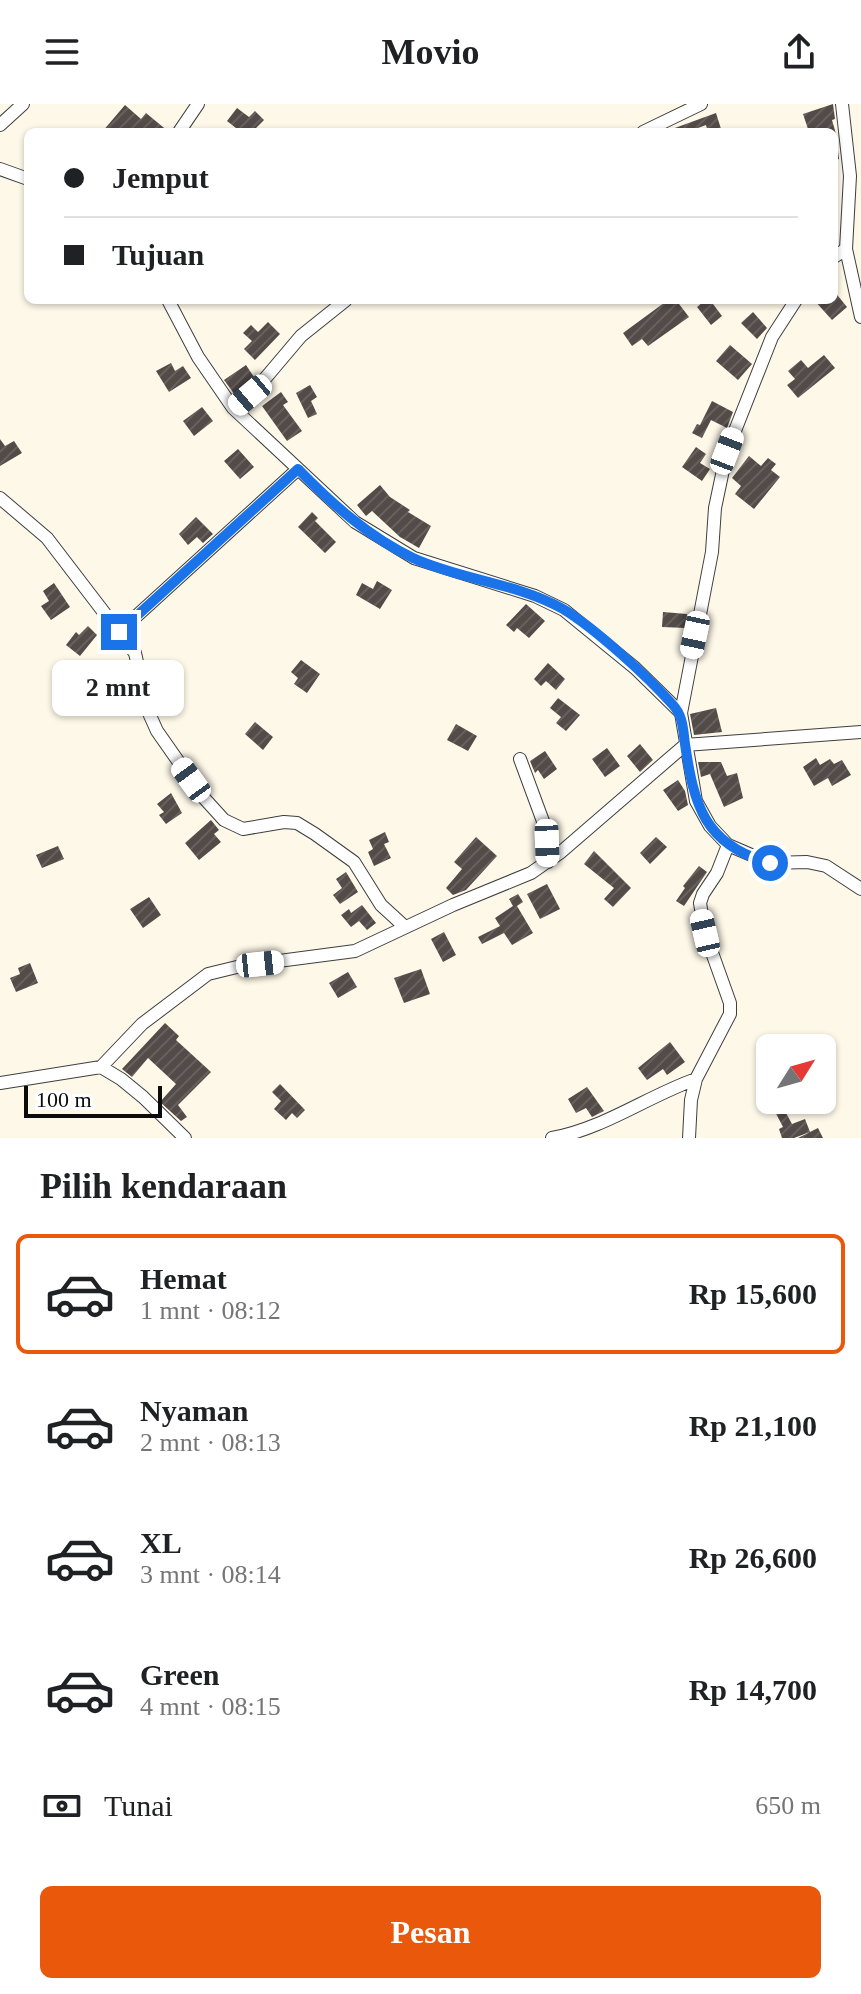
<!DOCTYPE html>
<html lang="id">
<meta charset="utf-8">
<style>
body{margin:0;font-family:"Times New Roman",serif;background:#f6f6f6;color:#202124;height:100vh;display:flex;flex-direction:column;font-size:30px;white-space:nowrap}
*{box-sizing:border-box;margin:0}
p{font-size:26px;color:#757577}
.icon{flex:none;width:44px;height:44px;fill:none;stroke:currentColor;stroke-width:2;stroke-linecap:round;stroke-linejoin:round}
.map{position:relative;height:1034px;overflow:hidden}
.sheet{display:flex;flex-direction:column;background:#fff;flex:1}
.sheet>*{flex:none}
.top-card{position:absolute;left:24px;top:24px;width:814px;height:176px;border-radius:12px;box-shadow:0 2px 6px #0004;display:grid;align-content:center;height:176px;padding:0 40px;background:#fff}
.needle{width:52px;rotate:53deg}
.fabs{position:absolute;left:756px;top:930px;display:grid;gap:16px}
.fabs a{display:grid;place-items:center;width:80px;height:80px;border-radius:12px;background:#fff;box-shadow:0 2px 6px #0004;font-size:40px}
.scale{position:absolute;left:24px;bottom:20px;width:138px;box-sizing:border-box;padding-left:8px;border:4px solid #0b0b0b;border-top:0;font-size:22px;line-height:28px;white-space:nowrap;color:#0b0b0b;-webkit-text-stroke:6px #fff;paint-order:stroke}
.end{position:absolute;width:36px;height:36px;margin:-18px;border:10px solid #1a73e8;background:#fff;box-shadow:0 0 0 4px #fff}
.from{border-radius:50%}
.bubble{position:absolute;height:56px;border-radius:12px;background:#fff;box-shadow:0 2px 6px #0004;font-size:26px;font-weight:700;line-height:56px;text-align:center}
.car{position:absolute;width:24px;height:48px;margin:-24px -12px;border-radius:10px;box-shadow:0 0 6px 2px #0007;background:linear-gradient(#fff 24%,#345 0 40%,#fff 0 76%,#345 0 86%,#fff 0)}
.top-card b{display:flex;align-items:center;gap:28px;height:76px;font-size:30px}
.top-card b+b{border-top:2px solid #e0e0e0}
.top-card i{width:20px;height:20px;background:#202124}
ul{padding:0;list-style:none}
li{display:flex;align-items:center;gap:24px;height:120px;margin:0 16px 12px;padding:0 24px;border:4px solid transparent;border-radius:12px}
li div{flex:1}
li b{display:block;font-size:30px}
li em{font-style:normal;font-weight:700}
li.current{border-color:#ea580c}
li>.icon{width:72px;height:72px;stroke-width:1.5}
h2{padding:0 40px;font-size:36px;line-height:96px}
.pay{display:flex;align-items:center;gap:20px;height:88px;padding:0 40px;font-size:30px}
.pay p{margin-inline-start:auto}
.primary-button{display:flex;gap:16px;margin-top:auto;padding:16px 40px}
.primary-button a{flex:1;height:92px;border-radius:12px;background:#ea580c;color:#fff;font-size:32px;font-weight:700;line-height:92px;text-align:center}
header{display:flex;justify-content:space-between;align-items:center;height:104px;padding:0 40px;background:#fff;font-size:36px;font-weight:700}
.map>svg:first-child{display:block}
.building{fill:url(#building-hatch)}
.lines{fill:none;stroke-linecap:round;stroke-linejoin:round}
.minor-casing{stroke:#3e3e3e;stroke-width:14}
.minor{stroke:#fff;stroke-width:12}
.route{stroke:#1a73e8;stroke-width:10}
</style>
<header><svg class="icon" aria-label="menu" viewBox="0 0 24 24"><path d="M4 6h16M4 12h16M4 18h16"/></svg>Movio<svg class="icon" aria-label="share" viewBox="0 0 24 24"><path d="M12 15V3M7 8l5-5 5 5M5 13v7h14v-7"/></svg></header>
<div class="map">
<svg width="861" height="1034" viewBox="0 0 861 1034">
<defs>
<pattern id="building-hatch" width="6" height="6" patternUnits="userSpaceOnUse" patternTransform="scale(2)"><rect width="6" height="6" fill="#524b48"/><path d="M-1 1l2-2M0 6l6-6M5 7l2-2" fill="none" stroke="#66605e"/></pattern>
</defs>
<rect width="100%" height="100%" fill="#fef8e9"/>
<path class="building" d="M833,0L835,15L832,16L836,30L839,55L834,57V28H809L803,10Z
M125,1L141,15L146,9L169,28H102Z
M237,4L249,13L255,7L264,16L252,28H241L227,17Z
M716,9L722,28H708L706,21L687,28H664Z
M834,187L847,203L832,216L814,196H834Z
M668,196H676L689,213L648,242L642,235L632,242L623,229Z
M705,196H710L722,212L711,221L697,203Z
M753,208L767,224L757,235L741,219Z
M268,218L280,230L255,256L244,245L252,237L243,229L251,221L258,228Z
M730,241L752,260L738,276L716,257Z
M824,251L835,264L798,294L787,281L795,275L788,267L801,256L808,264Z
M171,259L175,267L183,262L191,274L169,288L156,267Z
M246,261L254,273L235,291L224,276Z
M310,281L317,293L311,297L317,310L308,314L296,289Z
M281,288L288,298L283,301L302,327L287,337L262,302Z
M712,297L733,308L727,324L711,316L702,334L692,329L697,320L700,321Z
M202,303L213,317L194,332L183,317Z
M0,335L5,342L14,337L22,349L0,362Z
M696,343L706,350L700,359L710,365L702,377L682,363Z
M238,345L254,363L240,375L224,357Z
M749,352L761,362L768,354L776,360L771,366L780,373L754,405L735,390L741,382L732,374Z
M380,381L390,393L410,406L408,408L431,422L419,444L400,433L372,407L366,412L357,401Z
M312,408L318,414L315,417L336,438L325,449L298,423Z
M196,413L213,430L203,439L197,433L188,441L179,430Z
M377,477L392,486L380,505L356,491L362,479L373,485Z
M54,479L70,503L51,516L41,502L49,497L43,487Z
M526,500L545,517L529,534L517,524L514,528L506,521Z
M663,508L687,510L686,524L662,523Z
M88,522L97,531L80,552L66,541L76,528L79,531Z
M301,556L320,570L307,589L294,580L298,574L291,568Z
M548,559L565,575L556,586L546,577L541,582L534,575Z
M169,581L179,599L161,609L155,597L162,593L159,588Z
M558,594L580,611L566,627L556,619L561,613L550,604Z
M716,604L722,628L694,631L690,610Z
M255,618L273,633L263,646L245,630Z
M456,620L477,632L468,647L447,636Z
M640,640L653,656L640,668L627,652Z
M607,644L620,662L605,673L592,655Z
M545,647L557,665L544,675L538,666L535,669L530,657Z
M816,654L820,661L830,655L834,660L842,656L851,671L832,682L828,674L814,682L803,663Z
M698,658H721L727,672L737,669L743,694L724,703L710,670L701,673Z
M678,676L685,687L688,701L678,707L663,686Z
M171,689L182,709L166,720L159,711L164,708L157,700Z
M211,716L219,726L214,730L221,738L199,756L185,739Z
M385,728L389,738L384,740L391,754L374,762L368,748L373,745L369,736Z
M476,733L497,752L466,786L453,791L446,784L462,765L454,758Z
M656,733L667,743L650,760L640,749Z
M58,742L64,755L42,764L36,751Z
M594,747L631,784L613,803L604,795L614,784L584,760Z
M699,762L707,768L684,802L676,797L685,784L683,782Z
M346,768L358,788L340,800L333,791L342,784L336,775Z
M547,780L560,805L540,815L527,790Z
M518,790L523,798L517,802L533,829L512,841L504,829L482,840L478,833L500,822L495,814L513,802L509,795Z
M149,793L161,811L143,824L130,805Z
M362,801L376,819L367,826L359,817L351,823L341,811L349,805L351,809Z
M444,828L456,851L443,858L431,835Z
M30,859L38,879L16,888L10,874L20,870L18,864Z
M421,865L430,890L404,899L394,874Z
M348,868L357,883L338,894L329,879Z
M165,919L179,932L176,936L211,968L178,1001L187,1013L181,1017L160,998L176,980L148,954L132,973L122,965Z
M670,938L685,958L667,971L663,965L647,976L638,964Z
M280,980L305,1006L297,1014L292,1009L286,1016L274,1005L281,997L272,988Z
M587,983L604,1007L592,1013L586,1004L576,1009L568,995Z
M770,983V996H779L792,1020L805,1015L810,1028L818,1024L823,1034H798L810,1028L794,1034H782L779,1025L783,1023L772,1002L766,1006L756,994Z"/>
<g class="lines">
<defs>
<path id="minor" d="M0,21L23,0
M179,28L198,0
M643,28L701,0
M0,65L28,75
M846,145L861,213
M834,153L846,145L850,72L842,0
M168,196L198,253L233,304L355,418L414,454L535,492L564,506L635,564L681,609
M233,304L257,284L301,232L346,196
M0,394L47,434L135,549L148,607L157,627L204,694L224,716L243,725L284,718L297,719L315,730L354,758L381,801L405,823
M119,528L298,365
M520,655L544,720L548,758
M728,741L770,759L807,758L826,762L861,785
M101,963L142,920L208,870L241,862L355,847L453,801L531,769L561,748L685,641L861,628
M0,979L101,963L121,975L143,993L185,1034
M552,1034C603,1025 648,992 696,975
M689,1034L691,996L696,975L730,910V899L705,829L700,799L703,790L717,769L728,741L710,722L696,697L681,609L712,448L715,404L727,347L772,233L796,196"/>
</defs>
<use href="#minor" class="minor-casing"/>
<use href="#minor" class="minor"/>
</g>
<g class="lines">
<path class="route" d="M119,528L298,365C332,400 369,433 413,454C461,476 517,479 563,505C596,525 647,572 673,601C683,612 683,625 685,640C694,701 704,741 770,759"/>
</g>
</svg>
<div class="fabs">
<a><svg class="needle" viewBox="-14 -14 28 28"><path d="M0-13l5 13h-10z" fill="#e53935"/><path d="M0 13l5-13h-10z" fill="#757577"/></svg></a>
</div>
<div class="scale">100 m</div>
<i class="end from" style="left:770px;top:759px"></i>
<i class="end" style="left:119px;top:528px"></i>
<div class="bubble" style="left:52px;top:556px;width:132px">2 mnt</div>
<i class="car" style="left:250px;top:291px;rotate:230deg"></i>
<i class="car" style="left:727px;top:347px;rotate:21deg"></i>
<i class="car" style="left:695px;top:531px;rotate:192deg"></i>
<i class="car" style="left:191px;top:676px;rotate:324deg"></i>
<i class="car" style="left:547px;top:739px;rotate:178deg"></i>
<i class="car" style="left:705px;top:829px;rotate:347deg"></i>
<i class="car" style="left:260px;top:860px;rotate:84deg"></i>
<div class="top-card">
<b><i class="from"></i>Jemput</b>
<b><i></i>Tujuan</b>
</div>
</div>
<section class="sheet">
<h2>Pilih kendaraan</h2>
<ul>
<li class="current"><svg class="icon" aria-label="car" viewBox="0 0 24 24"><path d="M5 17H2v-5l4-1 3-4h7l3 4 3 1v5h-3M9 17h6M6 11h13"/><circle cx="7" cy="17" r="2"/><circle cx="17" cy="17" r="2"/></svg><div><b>Hemat</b><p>1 mnt · 08:12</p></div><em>Rp 15,600</em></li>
<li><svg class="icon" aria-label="car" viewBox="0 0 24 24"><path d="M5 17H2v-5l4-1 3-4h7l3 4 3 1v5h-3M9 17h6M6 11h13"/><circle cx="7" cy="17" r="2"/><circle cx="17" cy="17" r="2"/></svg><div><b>Nyaman</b><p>2 mnt · 08:13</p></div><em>Rp 21,100</em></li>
<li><svg class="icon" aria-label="car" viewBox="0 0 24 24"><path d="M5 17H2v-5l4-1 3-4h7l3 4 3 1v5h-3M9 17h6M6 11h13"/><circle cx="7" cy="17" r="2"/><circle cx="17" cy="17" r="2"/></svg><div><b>XL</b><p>3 mnt · 08:14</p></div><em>Rp 26,600</em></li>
<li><svg class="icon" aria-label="car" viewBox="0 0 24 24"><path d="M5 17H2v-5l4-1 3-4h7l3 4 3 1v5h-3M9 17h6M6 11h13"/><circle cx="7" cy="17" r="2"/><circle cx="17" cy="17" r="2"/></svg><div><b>Green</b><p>4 mnt · 08:15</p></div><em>Rp 14,700</em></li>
</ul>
<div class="pay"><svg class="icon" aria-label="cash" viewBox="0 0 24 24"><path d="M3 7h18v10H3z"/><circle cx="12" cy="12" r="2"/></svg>Tunai<p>650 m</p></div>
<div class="primary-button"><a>Pesan</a></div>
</section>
